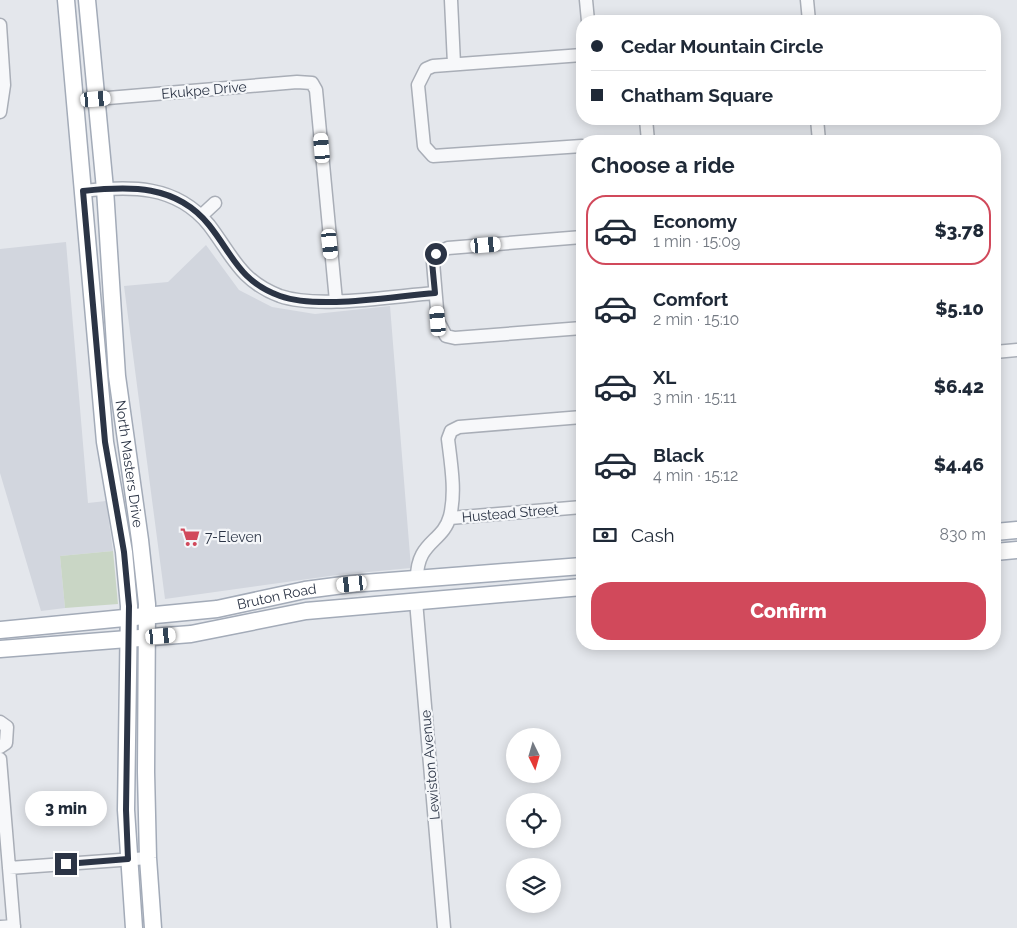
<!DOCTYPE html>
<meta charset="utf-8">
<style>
body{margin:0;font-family:Raleway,sans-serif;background:#f6f6f7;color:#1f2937;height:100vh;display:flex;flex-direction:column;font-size:19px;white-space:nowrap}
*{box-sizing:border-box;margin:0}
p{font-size:16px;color:#747a83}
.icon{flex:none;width:28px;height:28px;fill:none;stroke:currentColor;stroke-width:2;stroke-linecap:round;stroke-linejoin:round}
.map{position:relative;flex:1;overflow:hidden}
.details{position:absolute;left:576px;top:135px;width:425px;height:515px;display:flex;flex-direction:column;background:#fff;border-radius:20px;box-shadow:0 2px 12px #0003}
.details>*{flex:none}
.hud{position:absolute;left:576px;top:15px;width:425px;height:110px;border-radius:20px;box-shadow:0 2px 12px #0003;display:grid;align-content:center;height:110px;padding:0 15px;background:#fff}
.needle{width:32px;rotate:175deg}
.tools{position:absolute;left:506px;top:728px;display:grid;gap:10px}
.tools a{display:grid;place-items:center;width:55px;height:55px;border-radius:50%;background:#fff;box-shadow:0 2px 12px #0003;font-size:25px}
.end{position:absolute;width:22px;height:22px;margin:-11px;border:6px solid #2b3445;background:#fff;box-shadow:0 0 0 2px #fff}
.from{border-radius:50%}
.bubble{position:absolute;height:35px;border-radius:18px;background:#fff;box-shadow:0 2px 12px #0003;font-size:16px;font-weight:800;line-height:35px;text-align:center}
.car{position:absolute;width:15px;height:30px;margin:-15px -8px;border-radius:6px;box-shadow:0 0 4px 1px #0007;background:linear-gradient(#fff 24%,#345 0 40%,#fff 0 76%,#345 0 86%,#fff 0)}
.hud b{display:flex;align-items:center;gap:18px;height:48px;font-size:19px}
.hud b+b{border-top:1px solid #e0e1e3}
.hud i{width:12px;height:12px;background:#1f2937}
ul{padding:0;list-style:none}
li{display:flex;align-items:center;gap:15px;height:70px;margin:0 10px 8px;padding:0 5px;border:2px solid transparent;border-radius:20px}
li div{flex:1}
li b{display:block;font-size:19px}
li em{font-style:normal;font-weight:800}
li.selected{border-color:#d1495b}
li>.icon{width:45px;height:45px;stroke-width:1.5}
h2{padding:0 15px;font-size:22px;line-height:60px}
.pay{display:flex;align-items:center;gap:12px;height:55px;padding:0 15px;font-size:19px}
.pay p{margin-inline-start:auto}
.button{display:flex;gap:10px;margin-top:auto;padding:10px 15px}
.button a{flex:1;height:58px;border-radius:20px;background:#d1495b;color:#fff;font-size:20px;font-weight:800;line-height:58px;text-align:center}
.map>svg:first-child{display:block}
.built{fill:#d2d6de}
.green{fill:#c9d6c5}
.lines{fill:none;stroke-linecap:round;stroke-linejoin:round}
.minor-casing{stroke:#a9aeb7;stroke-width:15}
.major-casing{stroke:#a3abb8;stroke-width:19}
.minor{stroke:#f7f8fa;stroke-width:12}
.major{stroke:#fff;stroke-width:16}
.route{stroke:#2b3445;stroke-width:6}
.labels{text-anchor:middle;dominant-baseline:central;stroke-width:4.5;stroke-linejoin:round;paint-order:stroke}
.street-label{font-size:14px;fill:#2b3445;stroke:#f4f6f9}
.poi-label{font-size:14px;fill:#2b3445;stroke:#f4f6f9;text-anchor:start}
</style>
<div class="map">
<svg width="1017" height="928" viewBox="0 0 1017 928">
<rect width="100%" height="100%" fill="#e4e7ec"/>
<path class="built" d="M66,242L88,503L106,501L113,551L60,556L65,608L41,611L0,473V249Z
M206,245L239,290L272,307L315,314L390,306L411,568L337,575L165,599L124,286L168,282Z"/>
<path class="green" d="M113,551L118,604L65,608L60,556Z"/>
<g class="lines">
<defs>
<path id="minor" d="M451,0L454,64
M586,0L588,21
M807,0L809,21
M0,25L4,85L0,112
M582,55L433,66L426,69L418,85L424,146L433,156L582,146
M96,99L297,82L312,83L316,90L336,301
M646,119L648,141
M817,119L819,141
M83,191C129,186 176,184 209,225C232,255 240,281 280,296C318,309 393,296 435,293
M201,216L215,203
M582,237L448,248L436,254L433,262L438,321L446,336L455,338L582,328
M995,352L1017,350
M450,518L582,507
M417,580C416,541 443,543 450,516C456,492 451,464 448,439L451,431L459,427L582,417
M416,601L444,928
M0,722L7,727L6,743L0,747
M0,759L14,928
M9,868L148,858
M0,927L14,926"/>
<g id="major">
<path d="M66,0L105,442L124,552L129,606L126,810L134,928"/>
<path id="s1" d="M87,0L105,189L117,376L140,540L147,604L146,772L148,858L153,928"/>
<path d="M995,532L1017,530"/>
<path d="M995,552L1017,550"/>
<path id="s2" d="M0,630L217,609L305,590L351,584L582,566"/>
<path d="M0,649L191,634L306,611L582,587"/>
</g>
</defs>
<use href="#minor" class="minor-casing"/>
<use href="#major" class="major-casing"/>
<use href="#minor" class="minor"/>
<use href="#major" class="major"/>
</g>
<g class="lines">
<path class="route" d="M66,864L128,859L126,810L129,606L124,552L105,442L83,191C129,186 176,184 209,225C233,255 239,281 280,296C319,310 393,296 435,293L432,262L436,254"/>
</g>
<defs>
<symbol id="supermarket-bare" viewBox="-9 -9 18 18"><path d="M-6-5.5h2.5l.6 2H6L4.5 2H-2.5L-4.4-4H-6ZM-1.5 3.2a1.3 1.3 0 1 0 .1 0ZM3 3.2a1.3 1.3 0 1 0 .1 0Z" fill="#d1495b" stroke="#f4f6f9" stroke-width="2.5" paint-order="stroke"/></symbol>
</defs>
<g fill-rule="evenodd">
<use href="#supermarket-bare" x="176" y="523" width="28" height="28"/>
</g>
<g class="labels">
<g class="street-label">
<text transform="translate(204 90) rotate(-5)">Ekukpe Drive</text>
<text stroke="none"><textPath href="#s1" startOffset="466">North Masters Drive</textPath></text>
<text transform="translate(510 513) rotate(-5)">Hustead Street</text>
<text stroke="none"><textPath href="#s2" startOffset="279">Bruton Road</textPath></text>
<text transform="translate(430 765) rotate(-95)">Lewiston Avenue</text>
</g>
<g class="poi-label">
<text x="205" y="537">7-Eleven</text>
</g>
</g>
</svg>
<div class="tools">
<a><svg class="needle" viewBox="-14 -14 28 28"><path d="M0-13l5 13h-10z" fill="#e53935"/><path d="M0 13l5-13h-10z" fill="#747a83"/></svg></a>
<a><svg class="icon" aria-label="locate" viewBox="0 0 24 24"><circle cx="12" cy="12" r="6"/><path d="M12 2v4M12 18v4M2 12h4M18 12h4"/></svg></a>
<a><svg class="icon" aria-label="layers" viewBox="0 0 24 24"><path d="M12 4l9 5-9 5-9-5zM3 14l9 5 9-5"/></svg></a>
</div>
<i class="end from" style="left:436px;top:254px"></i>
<i class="end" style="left:66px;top:864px"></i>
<div class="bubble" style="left:25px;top:791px;width:82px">3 min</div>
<i class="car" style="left:96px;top:99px;rotate:85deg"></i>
<i class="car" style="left:322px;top:148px;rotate:355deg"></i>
<i class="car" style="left:330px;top:244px;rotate:174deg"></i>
<i class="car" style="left:486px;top:245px;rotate:85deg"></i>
<i class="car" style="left:438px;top:321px;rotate:355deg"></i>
<i class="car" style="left:352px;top:584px;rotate:264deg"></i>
<i class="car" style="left:161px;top:636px;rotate:85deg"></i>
<div class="hud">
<b><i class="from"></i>Cedar Mountain Circle</b>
<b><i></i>Chatham Square</b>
</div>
<section class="details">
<h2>Choose a ride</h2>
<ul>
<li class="selected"><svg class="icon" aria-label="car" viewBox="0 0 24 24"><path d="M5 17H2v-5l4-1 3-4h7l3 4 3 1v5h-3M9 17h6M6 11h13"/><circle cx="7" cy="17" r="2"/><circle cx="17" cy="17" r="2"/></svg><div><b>Economy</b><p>1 min · 15:09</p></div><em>$3.78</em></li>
<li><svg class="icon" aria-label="car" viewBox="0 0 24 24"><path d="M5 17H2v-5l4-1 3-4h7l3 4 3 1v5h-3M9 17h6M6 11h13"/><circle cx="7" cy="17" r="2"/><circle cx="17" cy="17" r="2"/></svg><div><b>Comfort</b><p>2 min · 15:10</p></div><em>$5.10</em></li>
<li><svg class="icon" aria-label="car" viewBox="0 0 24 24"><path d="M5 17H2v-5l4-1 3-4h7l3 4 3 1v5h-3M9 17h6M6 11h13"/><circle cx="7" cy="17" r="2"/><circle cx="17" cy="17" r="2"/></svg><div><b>XL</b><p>3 min · 15:11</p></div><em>$6.42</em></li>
<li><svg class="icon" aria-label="car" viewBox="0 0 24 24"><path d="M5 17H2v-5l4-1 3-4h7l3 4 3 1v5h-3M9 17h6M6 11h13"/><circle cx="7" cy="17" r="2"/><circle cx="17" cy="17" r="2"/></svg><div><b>Black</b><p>4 min · 15:12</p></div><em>$4.46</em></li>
</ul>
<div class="pay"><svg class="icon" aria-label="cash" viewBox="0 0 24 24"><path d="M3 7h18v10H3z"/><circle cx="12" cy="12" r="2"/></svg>Cash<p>830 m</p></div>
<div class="button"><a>Confirm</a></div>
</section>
</div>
